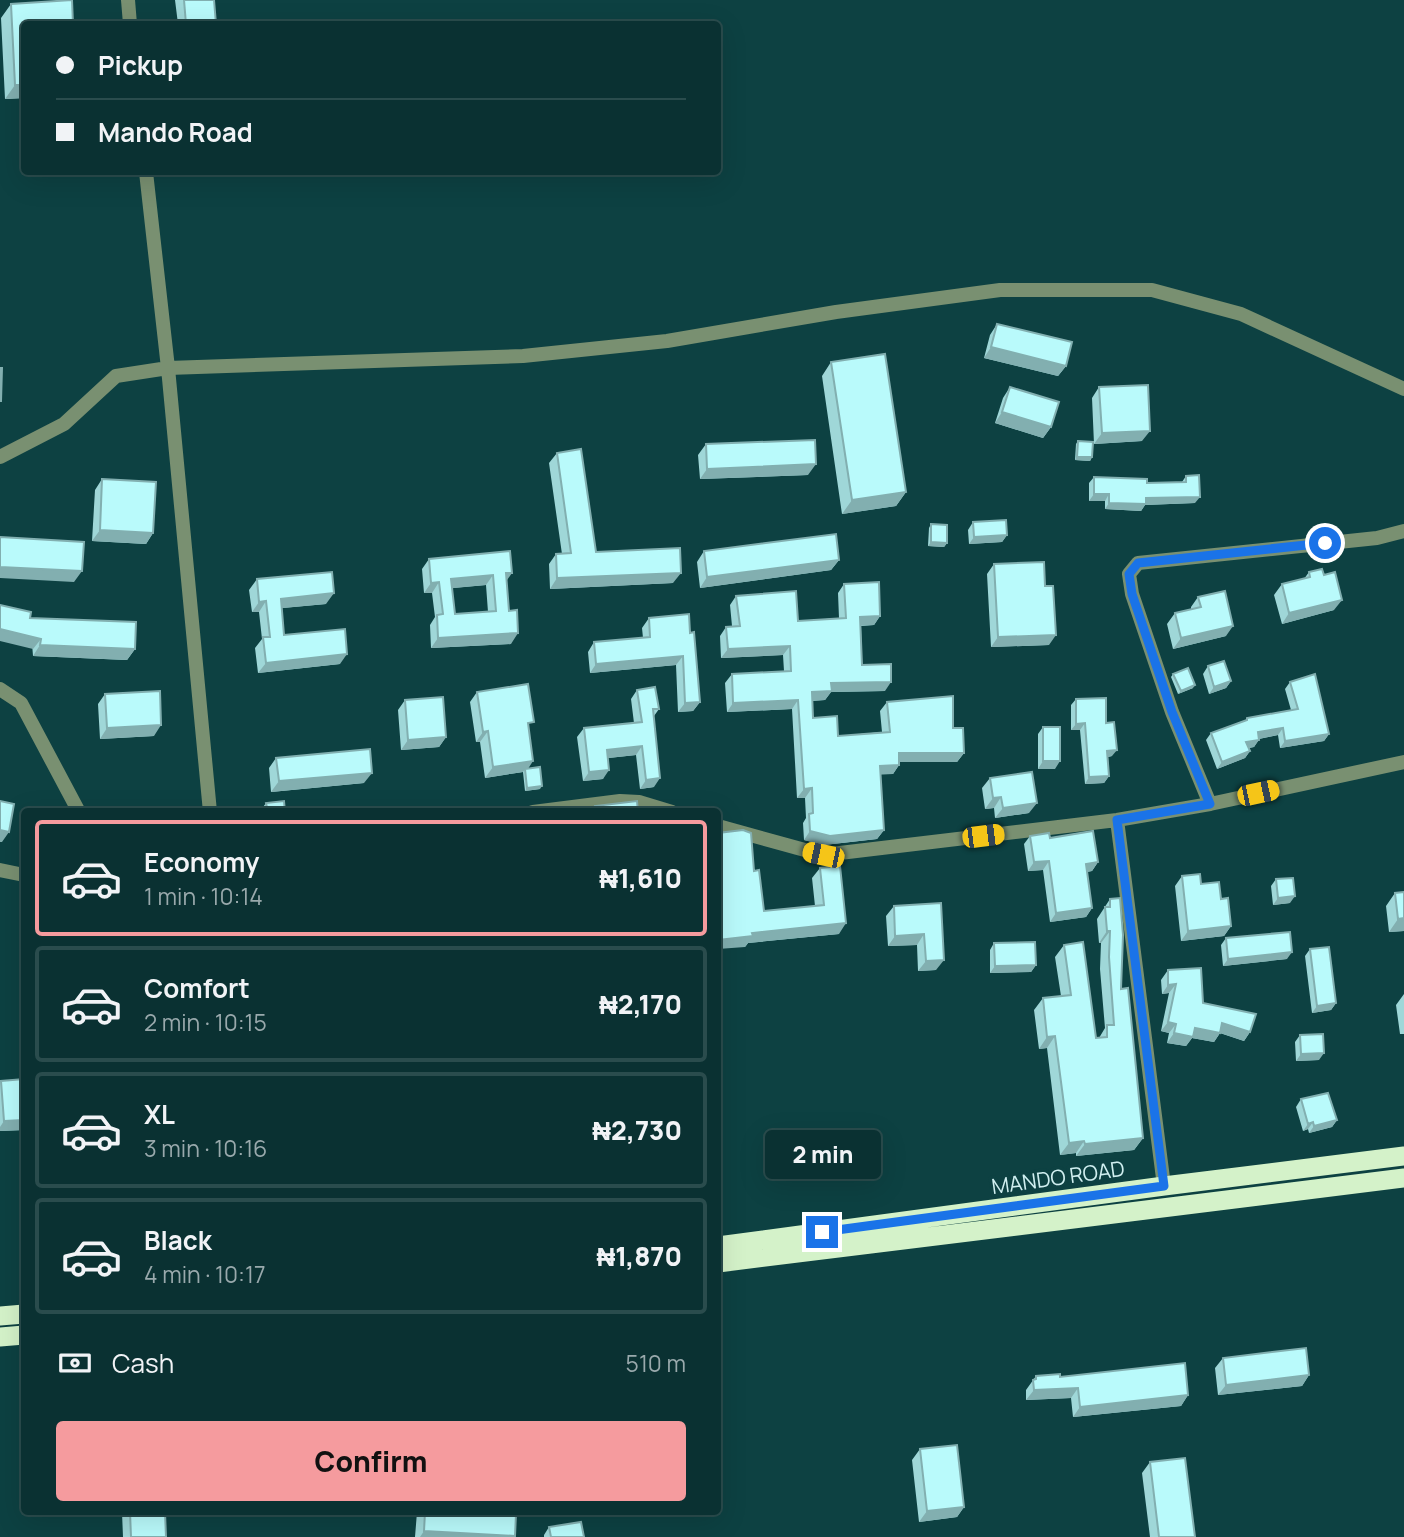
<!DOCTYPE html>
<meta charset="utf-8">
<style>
body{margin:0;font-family:Manrope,sans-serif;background:#183d3e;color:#f1f3f6;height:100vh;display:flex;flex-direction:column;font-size:26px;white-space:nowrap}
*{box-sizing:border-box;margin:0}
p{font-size:23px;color:#99a9ac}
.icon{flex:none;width:38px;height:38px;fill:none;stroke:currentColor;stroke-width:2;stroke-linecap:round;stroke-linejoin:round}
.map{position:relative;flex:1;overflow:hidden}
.drawer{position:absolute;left:21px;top:808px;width:700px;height:707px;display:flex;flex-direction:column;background:#0a3132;border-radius:7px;box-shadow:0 7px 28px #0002,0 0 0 2px #2a4c4d}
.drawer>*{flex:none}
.banner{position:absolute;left:21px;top:21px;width:700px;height:154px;border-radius:7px;box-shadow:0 7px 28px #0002,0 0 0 2px #2a4c4d;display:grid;align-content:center;height:154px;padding:0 35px;background:#0a3132}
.end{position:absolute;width:32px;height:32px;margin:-16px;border:9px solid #1a73e8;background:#fff;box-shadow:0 0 0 4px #fff}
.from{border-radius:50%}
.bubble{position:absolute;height:49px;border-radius:7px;background:#0a3132;box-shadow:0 7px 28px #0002,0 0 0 2px #2a4c4d;font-size:23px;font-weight:800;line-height:49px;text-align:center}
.car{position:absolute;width:21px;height:42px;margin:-21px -10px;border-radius:9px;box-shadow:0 0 5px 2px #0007;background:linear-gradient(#f5c518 24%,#345 0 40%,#f5c518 0 76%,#345 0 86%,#f5c518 0)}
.banner b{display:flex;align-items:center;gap:24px;height:66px;font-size:26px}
.banner b+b{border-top:2px solid #2a4c4d}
.banner i{width:18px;height:18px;background:#f1f3f6}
ul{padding:12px 0 0;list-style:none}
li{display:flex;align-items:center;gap:21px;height:116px;margin:0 14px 10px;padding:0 21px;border:4px solid #2a4c4d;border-radius:7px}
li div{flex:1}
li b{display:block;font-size:26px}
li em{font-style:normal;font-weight:800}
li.selected{border-color:#f59b9e}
li>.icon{width:63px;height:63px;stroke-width:1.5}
.pay{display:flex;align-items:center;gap:18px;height:77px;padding:0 35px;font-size:26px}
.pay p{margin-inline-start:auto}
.button{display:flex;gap:14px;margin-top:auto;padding:14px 35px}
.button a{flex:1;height:80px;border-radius:7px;background:#f59b9e;color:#111;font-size:28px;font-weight:800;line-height:80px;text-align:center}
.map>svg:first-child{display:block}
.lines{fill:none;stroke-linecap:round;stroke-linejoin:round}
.minor{stroke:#799071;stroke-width:14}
.trunk{stroke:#d4f2c9;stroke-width:19}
.wall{fill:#9fd7d8;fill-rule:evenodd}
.shaded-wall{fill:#82afb0}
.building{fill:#b9fafb;stroke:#82afb0;stroke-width:2;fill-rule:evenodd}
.route{stroke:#1a73e8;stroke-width:9}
.labels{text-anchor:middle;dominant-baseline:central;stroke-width:7;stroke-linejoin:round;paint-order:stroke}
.street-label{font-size:21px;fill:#d0eff0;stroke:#0d4142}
</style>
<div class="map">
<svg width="1404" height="1537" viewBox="0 0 1404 1537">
<rect width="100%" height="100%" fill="#0d4142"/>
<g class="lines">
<path class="minor" d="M128,0L130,24
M146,172L168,368L210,812
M0,457L64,424L116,376L168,368L523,356L667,341L836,312L1000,290H1152L1241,314L1404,389
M0,689L21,703L79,812
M1210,804L1172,712L1132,594L1129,574L1138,563L1377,538L1404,531
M533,812L620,801L639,802L672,812
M1117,820L1164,1186
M718,826L823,855L1117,820L1210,804L1404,762
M0,870L24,875"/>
<path class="trunk" d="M718,1246L1164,1186L1404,1156
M718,1263L1404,1178
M0,1316L24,1314
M0,1337L24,1335"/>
</g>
<path class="wall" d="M175,0H214L216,24H178Z
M11,4L24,24V98L5,99L1,18Z
M997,324L1066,366L1058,376L984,358L990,335Z
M831,362L906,492L896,506L842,514L822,376Z
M1010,387L1051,427L1043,438L995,423L1003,398Z
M1099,387L1142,441L1094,444L1092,398Z
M1078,441L1092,457L1090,461L1075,460L1076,444Z
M706,444L808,475L700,479L698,455Z
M557,453L596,552L673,583L550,589L549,564L556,554H562L549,463Z
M1186,476L1195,503L1145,505L1141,511L1105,509V501H1089V483L1094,477L1147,483L1182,482Z
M102,479L153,533L146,544L92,541L95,490Z
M973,522L1007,535L1002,542L969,544L968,530Z
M931,524L947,543L944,547L928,546L929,528Z
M510,551L506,581L511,644L431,648L430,625L435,617L432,593H424L422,569L429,559ZM486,585L488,612L455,614L452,588Z
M704,551L839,560L831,570L700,588L697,562Z
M994,564L1045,586L1049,645L991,647L987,574Z
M1309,572L1334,610L1282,624L1274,595L1282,584L1304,579Z
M257,579L326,604L282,608L284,635L340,664L258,673L255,648L262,639L259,612H252L249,590Z
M844,584L880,616L874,625L861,626L862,665L885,691L831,692L825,700L812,701L813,718L838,736L882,732L880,711L887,702L953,728L964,753L957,762H899V765L893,774H880L884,830L877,839L824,845L804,840L803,823L806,818L805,798H797L792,709L727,712L725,683L732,674L784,671L783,655L721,658L720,636L726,627L732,626L730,605L736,596L798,621L839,618L838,593Z
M1198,597L1226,636L1173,649L1167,624L1175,613L1191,609V607Z
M30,618L135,649L127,660L33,656Z
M649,618L690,633L700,702L693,711L678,712L676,665L590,673L588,652L594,642L643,638L642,628Z
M1208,666L1231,681L1226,688L1209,694L1203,674Z
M1173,674L1193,688L1178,694L1171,677Z
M1290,682L1329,734L1324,741L1280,748L1278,735L1259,739L1254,747L1249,748L1250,751L1245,758L1217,769L1206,740L1211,733L1245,721L1247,718L1291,710L1285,689Z
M637,690L659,709L654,716V787L640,789L636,755L608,758L603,779L583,781L577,737L584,728L634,723L631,699Z
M477,692L529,730L528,769L540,789L525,791L523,772L485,778L480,742H476L470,702Z
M105,694L154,736L100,739L98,704Z
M1076,699L1106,723L1112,756L1108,757L1109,776L1104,783L1085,784L1080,730H1071V705Z
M405,700L446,737L439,747L401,750L398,710Z
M1043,727L1055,769H1038V734Z
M276,758L364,783L271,792L269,768Z
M990,778L1029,813L995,818L994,808L985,809L982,788Z
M266,803L285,812H262L261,810Z
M1030,836L1050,838L1098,862L1092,871L1087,872L1092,908L1086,917L1050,922L1043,870L1028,871L1024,844Z
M820,868L839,934L748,943L745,947L754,871L764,911L815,906L812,878Z
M1182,876L1201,884L1221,899L1231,926L1224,936L1181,941L1175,886Z
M1276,879L1290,903L1273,905L1271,886Z
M1404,892V931L1389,932L1386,906L1395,893Z
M1110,899L1121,989L1143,1138L1134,1150L1076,1156V1153L1060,1155L1047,1048L1039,1049L1034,1010L1043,998L1061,996L1055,957L1064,945L1096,1038H1099L1105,1028L1100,969L1101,943H1099L1097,919Z
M941,903L936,970L918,971L917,945L888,946L886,916L894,906Z
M1226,938L1287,959L1223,966L1221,945Z
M994,943L1036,965L1031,972L990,973V950Z
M1310,949L1336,1003L1331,1010L1312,1013L1305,956Z
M1168,970L1203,1003L1250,1032L1244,1041L1220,1033L1214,1042L1192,1038L1186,1046L1167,1043L1169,1033L1161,1031L1169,993L1162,994L1161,980Z
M1404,994V1034H1400L1396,1005Z
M1300,1035L1319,1060L1296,1061L1295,1042Z
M24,1079V1130L0,1131V1082L1,1081Z
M1301,1099L1337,1120L1332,1127L1309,1133L1308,1129L1303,1131L1296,1107Z
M1223,1358L1309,1375L1302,1386L1218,1395L1215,1368Z
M1036,1376L1060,1377L1188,1395L1181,1406L1073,1417L1071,1398L1026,1400V1390Z
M920,1449L964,1507L957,1517L919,1522L912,1460Z
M1150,1462L1195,1537H1150L1142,1473Z
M122,1512H165L166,1537H123Z
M417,1512H491L514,1537H415Z
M549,1527L584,1537H544V1535Z"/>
<path class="shaded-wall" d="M15,85H24V98L5,99Z
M991,347L1066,366L1058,376L984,358Z
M1002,412L1051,427L1043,438L995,423Z
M1150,431L1142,441L1094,444L1102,433Z
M1077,457H1092L1090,461L1075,460Z
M816,464L808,475L700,479L707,469Z
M906,492L896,506L842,514L852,500Z
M1094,494H1109L1105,501H1089Z
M1200,497L1195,503L1145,505L1141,511L1105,509L1109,503L1146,498Z
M100,530L153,533L146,544L92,541Z
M1007,535L1002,542L969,544L974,537Z
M931,542L947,543L944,547L928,546Z
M839,560L831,570L700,588L707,577Z
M0,567L82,571L74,582L0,578Z
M506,573H512L505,583Z
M681,573L673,583L550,589L557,578Z
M493,575L486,585L444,589L451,579Z
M439,582L432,593H424L431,583Z
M334,593L326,604L273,609L281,599Z
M1342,600L1334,610L1282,624L1289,613Z
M266,601L259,612H252L259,602Z
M880,616L874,625L854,626L860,617Z
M1233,626L1226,636L1173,649L1181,638Z
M0,629L41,639L33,649L0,641Z
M518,633L511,644L431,648L438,638Z
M1056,635L1049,645L991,647L998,637Z
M40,645L135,649L127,660L33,656Z
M790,646L783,655L721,658L728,649Z
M347,654L340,664L258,673L266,663Z
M683,656L676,665L590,673L596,664Z
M1231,681L1226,688L1209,694L1214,687Z
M891,682L885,691L831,692L825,700L806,701L812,692L831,683Z
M1195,685L1193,688L1178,694L1181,691Z
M798,700L792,709L727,712L733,703Z
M700,702L693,711L678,712L685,703Z
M1085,723L1080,730H1071L1076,724Z
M161,725L154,736L100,739L107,728Z
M1283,728L1278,735L1253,740L1258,732Z
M488,731L480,742H476L483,732Z
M1329,734L1324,741L1280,748L1285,741Z
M446,737L439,747L401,750L408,740Z
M1259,740L1254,747L1242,749L1246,742Z
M642,746L636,755L600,759L607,750Z
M1117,750L1112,756L1103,758L1107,751Z
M1250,751L1245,758L1217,769L1222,762Z
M899,753H964L957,762H892Z
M533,761L526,772L525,769L523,772L485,778L493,767Z
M1043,761H1060L1055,769H1038Z
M899,765L893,774L873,775L880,766Z
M609,770L603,779L583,781L589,772Z
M372,773L364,783L271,792L279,781Z
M1109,776L1104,783L1085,784L1089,777Z
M660,778L654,787L640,789L646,780Z
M542,786L540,789L525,791L527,788Z
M812,788L805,798H797L804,789Z
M1001,797L994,808L985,809L993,798Z
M1037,803L1029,813L995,818L1003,808Z
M0,830L9,832L2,842H0Z
M884,830L877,839L824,845L804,840L810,831Z
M1049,861L1043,870L1028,871L1034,862Z
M1098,862L1092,871L1080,873L1086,864Z
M1295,896L1290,903L1273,905L1278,898Z
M1092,908L1086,917L1050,922L1056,913Z
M1404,918V931L1389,932L1398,919Z
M846,923L839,934L748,943L745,947L718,949V940L752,933Z
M1231,926L1224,936L1181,941L1188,931Z
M1107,931H1110L1101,943H1099Z
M924,934L917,945L888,946L895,936Z
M1292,952L1287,959L1223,966L1228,959Z
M944,960L936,970L918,971L926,961Z
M1036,965L1031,972L990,973L995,966Z
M1176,984L1169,993L1162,994L1168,985Z
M1336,1003L1331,1010L1312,1013L1317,1006Z
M1168,1022L1176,1024L1169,1033L1161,1031Z
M1222,1023L1250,1032L1244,1041L1220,1033L1214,1042L1192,1038L1186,1046L1167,1043L1174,1033L1195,1028Z
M1055,1036L1047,1048L1039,1049L1047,1037Z
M1324,1053L1319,1060L1296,1061L1301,1054Z
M24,1120V1130L0,1131V1127L4,1121Z
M1337,1120L1332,1127L1309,1133L1314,1126Z
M1313,1122L1308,1129L1303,1131L1308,1124Z
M1143,1138L1134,1150L1076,1156L1085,1144Z
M1084,1141L1076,1153L1060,1155L1069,1143Z
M1309,1375L1302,1386L1218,1395L1226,1385Z
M1078,1388L1071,1398L1026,1400L1034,1390Z
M1188,1395L1181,1406L1073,1417L1080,1407Z
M964,1507L957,1517L919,1522L927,1511Z
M424,1531L515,1536L514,1537H420Z"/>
<path class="building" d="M72,0L73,24H24V85H15L11,4Z
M184,0H214L216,24H186Z
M997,324L1072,342L1066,366L991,347Z
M885,354L906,492L852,500L831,362Z
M0,368H2L1,401H0Z
M1148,385L1150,431L1102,433L1099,387Z
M1010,387L1059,402L1051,427L1002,412Z
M815,440L816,464L707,469L706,444Z
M1078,441L1093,442L1092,457H1077Z
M581,449L596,552L680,548L681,573L557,578L556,554L571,553L557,453Z
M1199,475L1200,497L1146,498V504L1109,503V494H1094V477L1147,479V483L1186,482V476Z
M102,479L156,482L153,533L100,530Z
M1006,520L1007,535L974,537L973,522Z
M931,524L947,525V543L931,542Z
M836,534L839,560L707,577L704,551Z
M0,537L84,542L82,571L0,567Z
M510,551L512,573H506L509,611L517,610L518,633L438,638L437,615L443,614L439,582L431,583L429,559ZM493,575L496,611L455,614L451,579Z
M1044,562L1045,586H1053L1056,635L998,637L994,564Z
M1322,569L1324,575L1335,572L1342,600L1289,613L1282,584L1310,577L1309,572Z
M332,572L334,593L281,599L284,635L345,629L347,654L266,663L263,637H270L266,601L259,602L257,579Z
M879,582L880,616L860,617L862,665L891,664V682L831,683L832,691L812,692L813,718L837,716L838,736L890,732L887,702L953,696V728H963L964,753H899V765L880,766L884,830L830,836L810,831L809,814L813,813L812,788L804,789L798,700L733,703L732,674L791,671L790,646L728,649L726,627L740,626L736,596L796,591L798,621L846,618L844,584Z
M1225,591L1233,626L1181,638L1175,613L1201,607L1198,597Z
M0,605L31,612L30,618L136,622L135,649L40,645L41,639L0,629Z
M689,614L690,633L694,632L700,702L685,703L683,656L596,664L594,642L650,637L649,618Z
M1224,661L1231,681L1214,687L1208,666Z
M1188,668L1195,685L1181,691L1173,674Z
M1315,674L1329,734L1285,741L1283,728L1258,732L1259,740L1246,742L1250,751L1222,762L1211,733L1247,720V718L1298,709L1290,682Z
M528,684L534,722L528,723L533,761L493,767L488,731L483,732L477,692Z
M655,687L659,709H653L660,778L646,780L642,746L607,750L609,770L589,772L584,728L642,722L637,690Z
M160,691L161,725L107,728L105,694Z
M443,697L446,737L408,740L405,700Z
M1106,698V723L1114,722L1117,750L1107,751L1109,776L1089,777L1085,723L1076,724V699Z
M1043,727H1060V761H1043Z
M370,749L372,773L279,781L276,758Z
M540,767L542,786L527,788L525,769Z
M1032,772L1037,803L1003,808L1001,797L993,798L990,778Z
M0,801L14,804L9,832L0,830Z
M284,801L285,812H268L266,803Z
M637,801L638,812H596L595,806Z
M743,830L751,833L754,871L759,870L764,911L824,905L820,868L840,866L846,923L752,933L753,936L718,940V833Z
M1093,831L1098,862L1086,864L1092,908L1056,913L1049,861L1034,862L1030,836L1049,833L1050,838Z
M1200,874L1201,884L1219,882L1221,899L1228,898L1231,926L1188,931L1182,876Z
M1293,878L1295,896L1278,898L1276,879Z
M1404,892V918L1398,919L1395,893Z
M1120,898L1123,935L1121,989L1128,988L1143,1138L1085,1144L1084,1141L1069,1143L1055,1036L1047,1037L1043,998L1071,995L1064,945L1083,942L1096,1038L1107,1037V1025H1114L1109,957L1110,931H1107L1105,907H1110V899Z
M941,903L944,960L926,961L924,934L895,936L894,906Z
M1290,932L1292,952L1228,959L1226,938Z
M1035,942L1036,965L995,966L994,943Z
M1329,947L1336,1003L1317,1006L1310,949Z
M1201,968L1203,1003L1256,1014L1250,1032L1222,1023L1220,1033L1195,1028L1193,1037L1174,1033L1176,1024L1168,1022L1176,984L1168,985V970Z
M1323,1034L1324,1053L1301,1054L1300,1035Z
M24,1079V1120L4,1121L1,1081Z
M1328,1093L1337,1120L1314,1126L1313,1122L1308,1124L1301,1099Z
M1306,1348L1309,1375L1226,1385L1223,1358Z
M1185,1363L1188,1395L1080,1407L1078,1388L1034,1390L1033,1380L1036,1379V1376L1060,1374V1377Z
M957,1445L964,1507L927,1511L920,1449Z
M1185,1458L1195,1537H1159L1150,1462Z
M130,1512H165L166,1537H131Z
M425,1512H491L516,1514L515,1536L424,1531Z
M581,1522L584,1537H551L549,1527Z"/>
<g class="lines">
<path class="route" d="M822,1232L1164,1186L1117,820L1210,804L1172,712L1132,594L1129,574L1138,563L1325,543"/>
</g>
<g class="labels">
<g class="street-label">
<text transform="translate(1058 1177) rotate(-8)">MANDO ROAD</text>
</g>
</g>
</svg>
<i class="end from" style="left:1325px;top:543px"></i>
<i class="end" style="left:822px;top:1232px"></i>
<div class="bubble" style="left:765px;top:1130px;width:116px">2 min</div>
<i class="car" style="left:1258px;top:793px;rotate:78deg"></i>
<i class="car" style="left:983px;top:836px;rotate:83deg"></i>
<i class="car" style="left:823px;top:855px;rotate:282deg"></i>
<div class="banner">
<b><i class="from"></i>Pickup</b>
<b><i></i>Mando Road</b>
</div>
<section class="drawer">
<ul>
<li class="selected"><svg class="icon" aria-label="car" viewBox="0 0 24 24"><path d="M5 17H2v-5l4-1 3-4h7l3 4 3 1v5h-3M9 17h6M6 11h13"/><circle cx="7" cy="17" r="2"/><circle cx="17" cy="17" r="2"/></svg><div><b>Economy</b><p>1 min · 10:14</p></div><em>₦1,610</em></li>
<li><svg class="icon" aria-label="car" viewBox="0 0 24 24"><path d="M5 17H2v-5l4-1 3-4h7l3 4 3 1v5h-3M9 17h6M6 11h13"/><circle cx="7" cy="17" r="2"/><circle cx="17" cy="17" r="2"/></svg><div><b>Comfort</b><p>2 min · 10:15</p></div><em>₦2,170</em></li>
<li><svg class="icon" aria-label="car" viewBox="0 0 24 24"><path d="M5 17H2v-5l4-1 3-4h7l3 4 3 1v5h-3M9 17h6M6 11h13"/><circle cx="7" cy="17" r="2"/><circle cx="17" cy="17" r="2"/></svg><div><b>XL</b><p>3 min · 10:16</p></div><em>₦2,730</em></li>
<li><svg class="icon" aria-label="car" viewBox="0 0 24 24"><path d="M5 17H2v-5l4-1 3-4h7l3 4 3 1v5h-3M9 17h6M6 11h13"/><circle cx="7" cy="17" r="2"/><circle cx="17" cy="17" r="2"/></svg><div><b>Black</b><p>4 min · 10:17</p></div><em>₦1,870</em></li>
</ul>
<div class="pay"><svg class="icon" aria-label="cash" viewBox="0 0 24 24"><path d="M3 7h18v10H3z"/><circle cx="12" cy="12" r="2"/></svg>Cash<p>510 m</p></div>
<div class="button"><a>Confirm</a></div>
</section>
</div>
